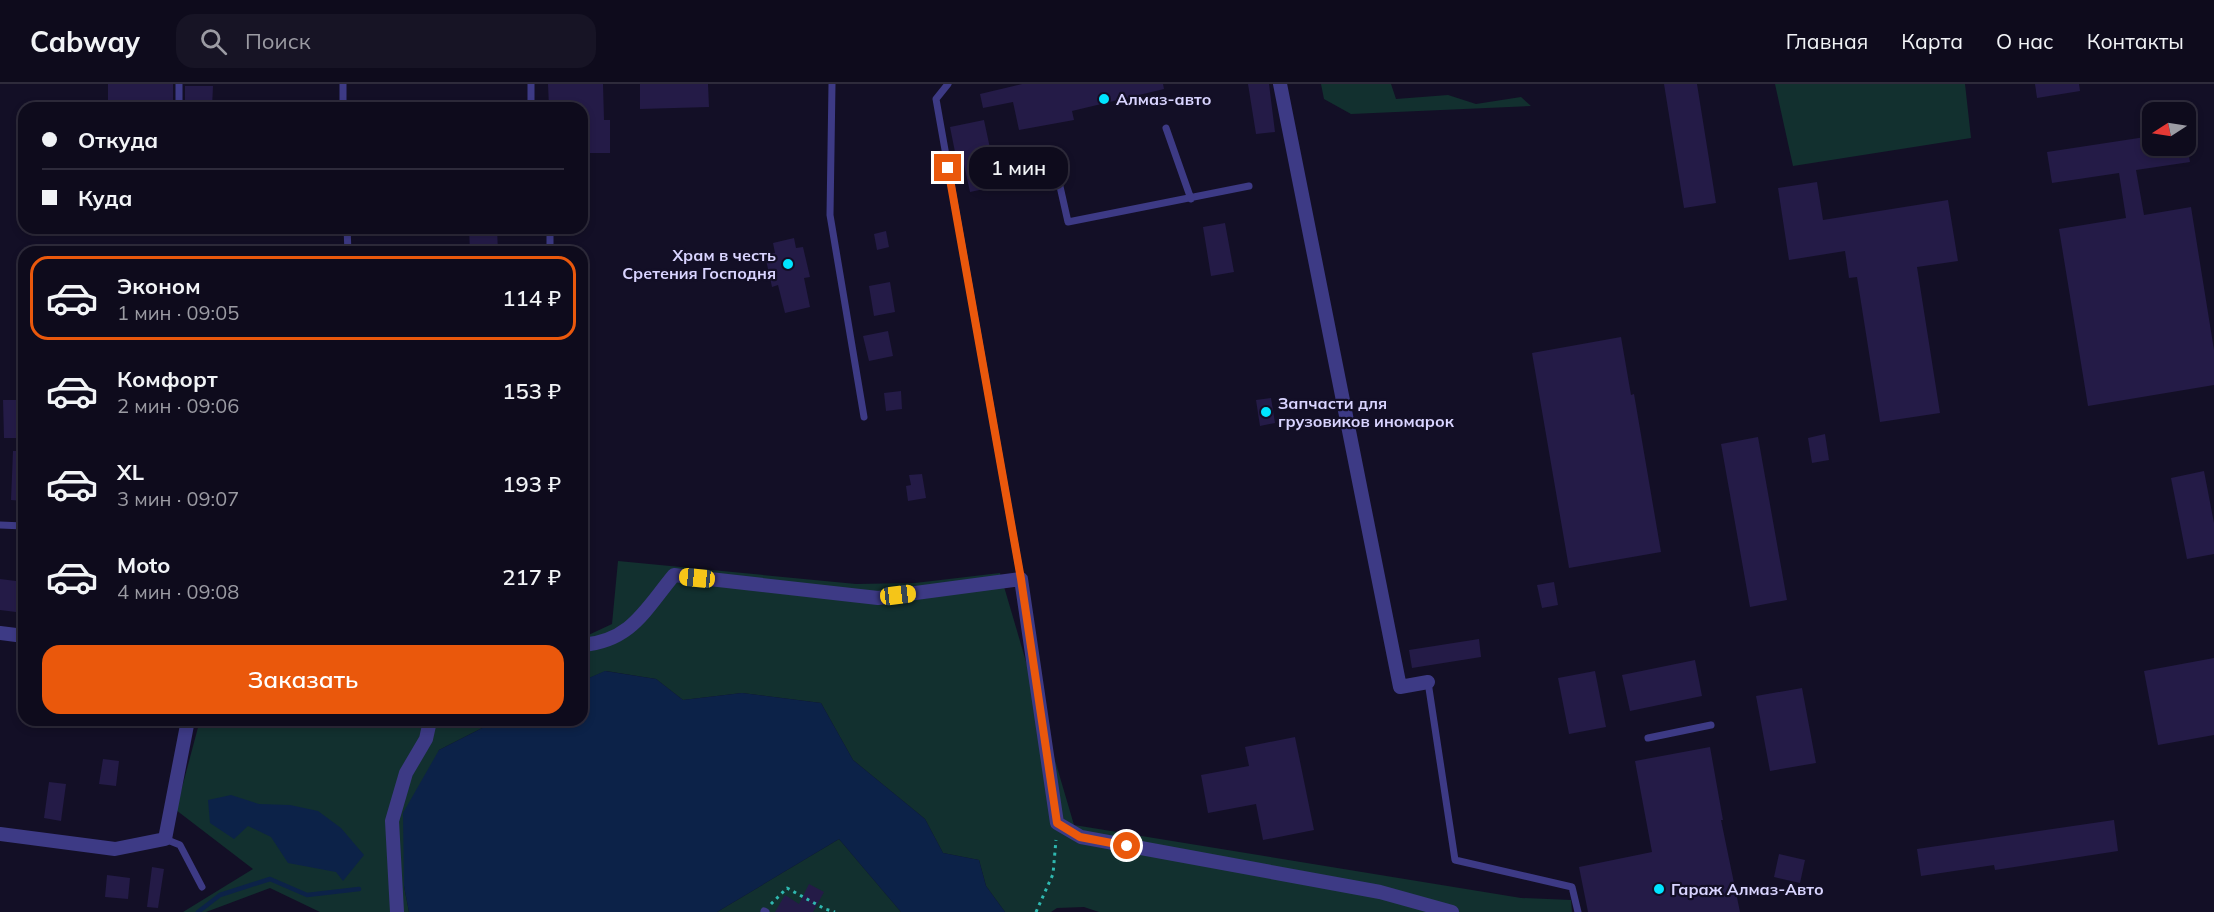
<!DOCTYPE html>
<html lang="ru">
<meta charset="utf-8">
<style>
body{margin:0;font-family:Mulish,sans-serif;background:#171425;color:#f1f3f6;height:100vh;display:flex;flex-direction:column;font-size:22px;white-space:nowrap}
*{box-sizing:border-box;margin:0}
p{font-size:20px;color:#9b9ba3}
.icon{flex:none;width:33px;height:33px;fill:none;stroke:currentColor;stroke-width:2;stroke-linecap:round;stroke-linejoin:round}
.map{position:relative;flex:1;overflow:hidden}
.panel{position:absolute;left:18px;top:162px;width:570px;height:480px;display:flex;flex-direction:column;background:#0e0b1c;border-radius:18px;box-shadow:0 3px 9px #0003,0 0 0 2px #2e2b3b}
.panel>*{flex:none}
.banner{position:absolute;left:18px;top:18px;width:570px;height:132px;border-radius:18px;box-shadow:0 3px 9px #0003,0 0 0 2px #2e2b3b;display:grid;align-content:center;height:132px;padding:0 24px;background:#0e0b1c}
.needle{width:39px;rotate:258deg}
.fabs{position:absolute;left:2142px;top:18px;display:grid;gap:12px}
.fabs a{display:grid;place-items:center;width:54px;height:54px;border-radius:12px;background:#0e0b1c;box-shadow:0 3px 9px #0003,0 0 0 2px #2e2b3b;font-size:30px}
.end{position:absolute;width:27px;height:27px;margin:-14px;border:8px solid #ea580c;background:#fff;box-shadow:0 0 0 3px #fff}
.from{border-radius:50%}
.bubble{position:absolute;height:42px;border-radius:18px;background:#0e0b1c;box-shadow:0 3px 9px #0003,0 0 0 2px #2e2b3b;font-size:20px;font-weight:600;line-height:42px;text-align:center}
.car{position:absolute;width:18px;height:36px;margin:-18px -9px;border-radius:8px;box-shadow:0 0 4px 2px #0007;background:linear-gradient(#f5c518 24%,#345 0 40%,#f5c518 0 76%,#345 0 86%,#f5c518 0)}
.banner b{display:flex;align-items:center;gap:21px;height:57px;font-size:22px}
.banner b+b{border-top:2px solid #2e2b3b}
.banner i{width:15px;height:15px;background:#f1f3f6}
ul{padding:10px 0 0;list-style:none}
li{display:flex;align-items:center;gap:18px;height:84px;margin:0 12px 9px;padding:0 12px;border:3px solid transparent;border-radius:18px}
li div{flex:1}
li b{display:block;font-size:22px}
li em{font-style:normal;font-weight:600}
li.active{border-color:#ea580c}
li>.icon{width:54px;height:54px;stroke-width:1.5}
.primary-button{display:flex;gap:12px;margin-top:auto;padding:12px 24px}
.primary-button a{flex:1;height:69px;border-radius:18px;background:#ea580c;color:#fff;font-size:24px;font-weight:600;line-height:69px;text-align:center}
header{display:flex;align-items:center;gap:36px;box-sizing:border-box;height:84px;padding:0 30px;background:#0e0b1c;border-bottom:2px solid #2e2b3b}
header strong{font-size:28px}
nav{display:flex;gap:33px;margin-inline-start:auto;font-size:21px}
.search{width:420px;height:54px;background:#171425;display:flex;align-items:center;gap:15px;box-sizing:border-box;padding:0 21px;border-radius:18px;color:#9b9ba3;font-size:22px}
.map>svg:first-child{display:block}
.green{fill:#12302f}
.water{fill:#0c2248}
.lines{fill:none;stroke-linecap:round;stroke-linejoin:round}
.stream{stroke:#0c2248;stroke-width:4.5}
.building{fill:#241b47}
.path{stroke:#2fb8b0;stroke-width:3;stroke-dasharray:3 4.5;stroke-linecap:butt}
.lane{stroke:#3d3a85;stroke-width:7}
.street{stroke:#3d3a85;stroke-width:14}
.route{stroke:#ea580c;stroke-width:8}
.poi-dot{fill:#00e5ff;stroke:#130f26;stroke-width:2}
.labels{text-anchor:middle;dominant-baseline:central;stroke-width:4.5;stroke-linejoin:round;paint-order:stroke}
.poi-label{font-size:16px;font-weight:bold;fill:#d9d4ff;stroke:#130f26;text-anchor:start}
</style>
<header>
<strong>Cabway</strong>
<div class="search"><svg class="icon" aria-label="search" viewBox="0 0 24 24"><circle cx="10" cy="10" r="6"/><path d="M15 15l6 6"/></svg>Поиск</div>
<nav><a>Главная</a><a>Карта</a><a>О нас</a><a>Контакты</a></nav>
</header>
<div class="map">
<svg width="2214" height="828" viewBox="0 0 2214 828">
<rect width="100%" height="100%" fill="#130f26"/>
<path class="green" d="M1321,0H1391L1396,15L1448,11L1476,20L1521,13L1531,22L1351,30L1324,15Z
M1775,0H1965L1971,54L1793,82Z
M618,477L856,500L915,499L1000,489L1074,741L1521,814L1571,816L1572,828H1099L1084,823L1057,824L1051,828H1005L986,802L979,776L943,769L925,735L853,676L821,619L742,609L683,616L656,595L606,587L582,597V554L612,540Z
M200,636H498L439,666L404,802L409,828H320L270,804L206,828H183L253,785L176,726Z
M839,755L901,828H717Z"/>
<path class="water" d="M605,587L656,595L683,616L742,609L821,619L853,676L925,735L943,769L979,776L986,802L1005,828H901L839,755L717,828H409L404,802L403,729L439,666L498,636H582V597Z
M231,711L259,720L290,721L318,727L341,744L364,771L343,797L336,788L288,779L271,753L248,742L234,755L210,739L208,716Z"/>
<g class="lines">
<path class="stream" d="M198,828L220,811L270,795L307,811L359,805"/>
</g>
<path class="building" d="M108,0H173V24H108Z
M548,0H603L604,36H610V69H582V22L549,23Z
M640,0H708L709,23L640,25Z
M1022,0H1163L1164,5L1072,27L1074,36L1019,46L1013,18L983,24L980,10Z
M1248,0H1269L1275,48L1256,50Z
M1664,0H1697L1716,119L1684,124Z
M2035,0H2079L2080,7L2037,14Z
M185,2H213L212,24H185Z
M984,36L998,102L970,108L962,71L956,73L950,43Z
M2152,52V62H2187L2190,78L2136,86L2144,131L2191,123L2214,266V301L2088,322L2059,145L2126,134L2119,89L2052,99L2047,68Z
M1817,98L1823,136L1948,116L1958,177L1917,183L1940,329L1880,338L1857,193L1849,194L1845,167L1789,176L1778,104Z
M1225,139L1234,188L1211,192L1203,143Z
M469,144H497L498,168H470Z
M886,147L889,163L877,166L874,150Z
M794,154L796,164L803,163L810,193L804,194L810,223L785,229L778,201L772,203L765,171L775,169L773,159Z
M890,198L895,228L874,232L869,202Z
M888,247L893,272L869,277L863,252Z
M1621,253L1631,311L1634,310L1661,468L1569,484L1532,269Z
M901,307L902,325L886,327L884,309Z
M1271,314L1275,339L1260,342L1256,316Z
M3,316H24V354H4Z
M1825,350L1829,376L1812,379L1808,354Z
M1758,353L1787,516L1750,523L1721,360Z
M13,367H24V417L11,416Z
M2204,387L2214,439V470L2187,475L2171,394Z
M922,390L926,414L908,417L906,402L911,401L909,391Z
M0,495L24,498V529L0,526Z
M1554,498L1558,521L1542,524L1537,501Z
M1479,555L1481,573L1412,584L1409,566Z
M2214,574V651L2158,661L2144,587Z
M1695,576L1702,612L1630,627L1622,591Z
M1595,587L1606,643L1569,650L1558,594Z
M1802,604L1816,679L1770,687L1756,612Z
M1295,653L1314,746L1263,756L1256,720L1208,729L1201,691L1249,682L1245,663Z
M1710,663L1723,736H1721L1740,828H1588L1579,783L1652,768L1635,677Z
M103,675L119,677L116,702L99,700Z
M49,698L66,700L61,737L44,734Z
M2114,736L2118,767L1995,786L1994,781L1921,792L1917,765Z
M1779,770L1805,776L1800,799L1774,793Z
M152,783L164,785L158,824L147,823Z
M107,791L130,794L128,815L105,813Z
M809,800L824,808L813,828H775L785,811L799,820Z"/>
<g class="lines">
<path class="path" d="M771,820L787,804L825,825L835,828
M1036,828L1053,790L1056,756"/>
<path class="lane" d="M179,0V24
M343,0V24
M531,0V24
M832,0L830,131L864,333
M948,0L936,15L1021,495
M1166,44L1191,115
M1052,67L1068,138L1249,102
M347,144L348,168
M550,168V144
M0,441L24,442
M1428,598L1455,776L1572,803L1578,828
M1648,654L1711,641
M165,755L180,761L202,803
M764,827L766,828"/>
<path class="street" d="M1280,0L1400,603L1428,598
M0,549L24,552
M582,561C631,557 645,526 674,491L878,514L1021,495L1057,739L1081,753L1380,808L1452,828
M0,750L115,765L165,755L188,636
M397,828L392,737L406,689L426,655L430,637L435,636"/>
</g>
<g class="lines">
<path class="route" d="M948,84L1021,495L1057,739L1080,753L1127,762"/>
</g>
<g class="poi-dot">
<circle cx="1104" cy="15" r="6"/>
<circle cx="788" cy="180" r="6"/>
<circle cx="1266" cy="328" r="6"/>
<circle cx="1659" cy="805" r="6"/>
</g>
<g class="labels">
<g class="poi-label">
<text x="1116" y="15">Алмаз-авто</text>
<text x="776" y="171" text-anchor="end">Храм в честь<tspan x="776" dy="18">Сретения Господня</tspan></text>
<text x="1278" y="319">Запчасти для<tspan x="1278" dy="18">грузовиков иномарок</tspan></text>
<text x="1671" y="805">Гараж Алмаз-Авто</text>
</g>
</g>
</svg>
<div class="fabs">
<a><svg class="needle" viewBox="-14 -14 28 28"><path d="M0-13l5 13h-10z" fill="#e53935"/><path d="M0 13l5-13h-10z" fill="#9b9ba3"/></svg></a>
</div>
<i class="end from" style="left:1127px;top:762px"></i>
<i class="end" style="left:948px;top:84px"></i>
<div class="bubble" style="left:969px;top:63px;width:99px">1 мин</div>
<i class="car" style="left:697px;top:494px;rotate:276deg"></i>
<i class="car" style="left:898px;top:511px;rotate:83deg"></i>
<div class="banner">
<b><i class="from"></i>Откуда</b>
<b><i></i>Куда</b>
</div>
<section class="panel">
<ul>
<li class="active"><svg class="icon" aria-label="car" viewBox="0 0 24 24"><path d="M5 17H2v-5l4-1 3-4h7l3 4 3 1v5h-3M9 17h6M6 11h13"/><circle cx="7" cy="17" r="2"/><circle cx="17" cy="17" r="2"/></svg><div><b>Эконом</b><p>1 мин · 09:05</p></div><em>114 ₽</em></li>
<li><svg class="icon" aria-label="car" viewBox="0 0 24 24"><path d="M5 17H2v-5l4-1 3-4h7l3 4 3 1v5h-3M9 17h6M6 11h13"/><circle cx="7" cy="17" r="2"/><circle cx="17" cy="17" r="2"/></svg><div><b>Комфорт</b><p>2 мин · 09:06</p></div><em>153 ₽</em></li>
<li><svg class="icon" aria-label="car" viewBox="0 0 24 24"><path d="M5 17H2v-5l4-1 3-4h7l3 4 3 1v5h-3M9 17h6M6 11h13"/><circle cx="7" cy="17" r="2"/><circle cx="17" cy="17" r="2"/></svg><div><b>XL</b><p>3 мин · 09:07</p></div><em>193 ₽</em></li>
<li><svg class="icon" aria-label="car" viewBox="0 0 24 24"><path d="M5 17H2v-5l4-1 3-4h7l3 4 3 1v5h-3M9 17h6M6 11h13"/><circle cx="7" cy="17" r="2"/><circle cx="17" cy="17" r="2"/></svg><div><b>Moto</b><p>4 мин · 09:08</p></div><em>217 ₽</em></li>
</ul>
<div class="primary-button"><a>Заказать</a></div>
</section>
</div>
